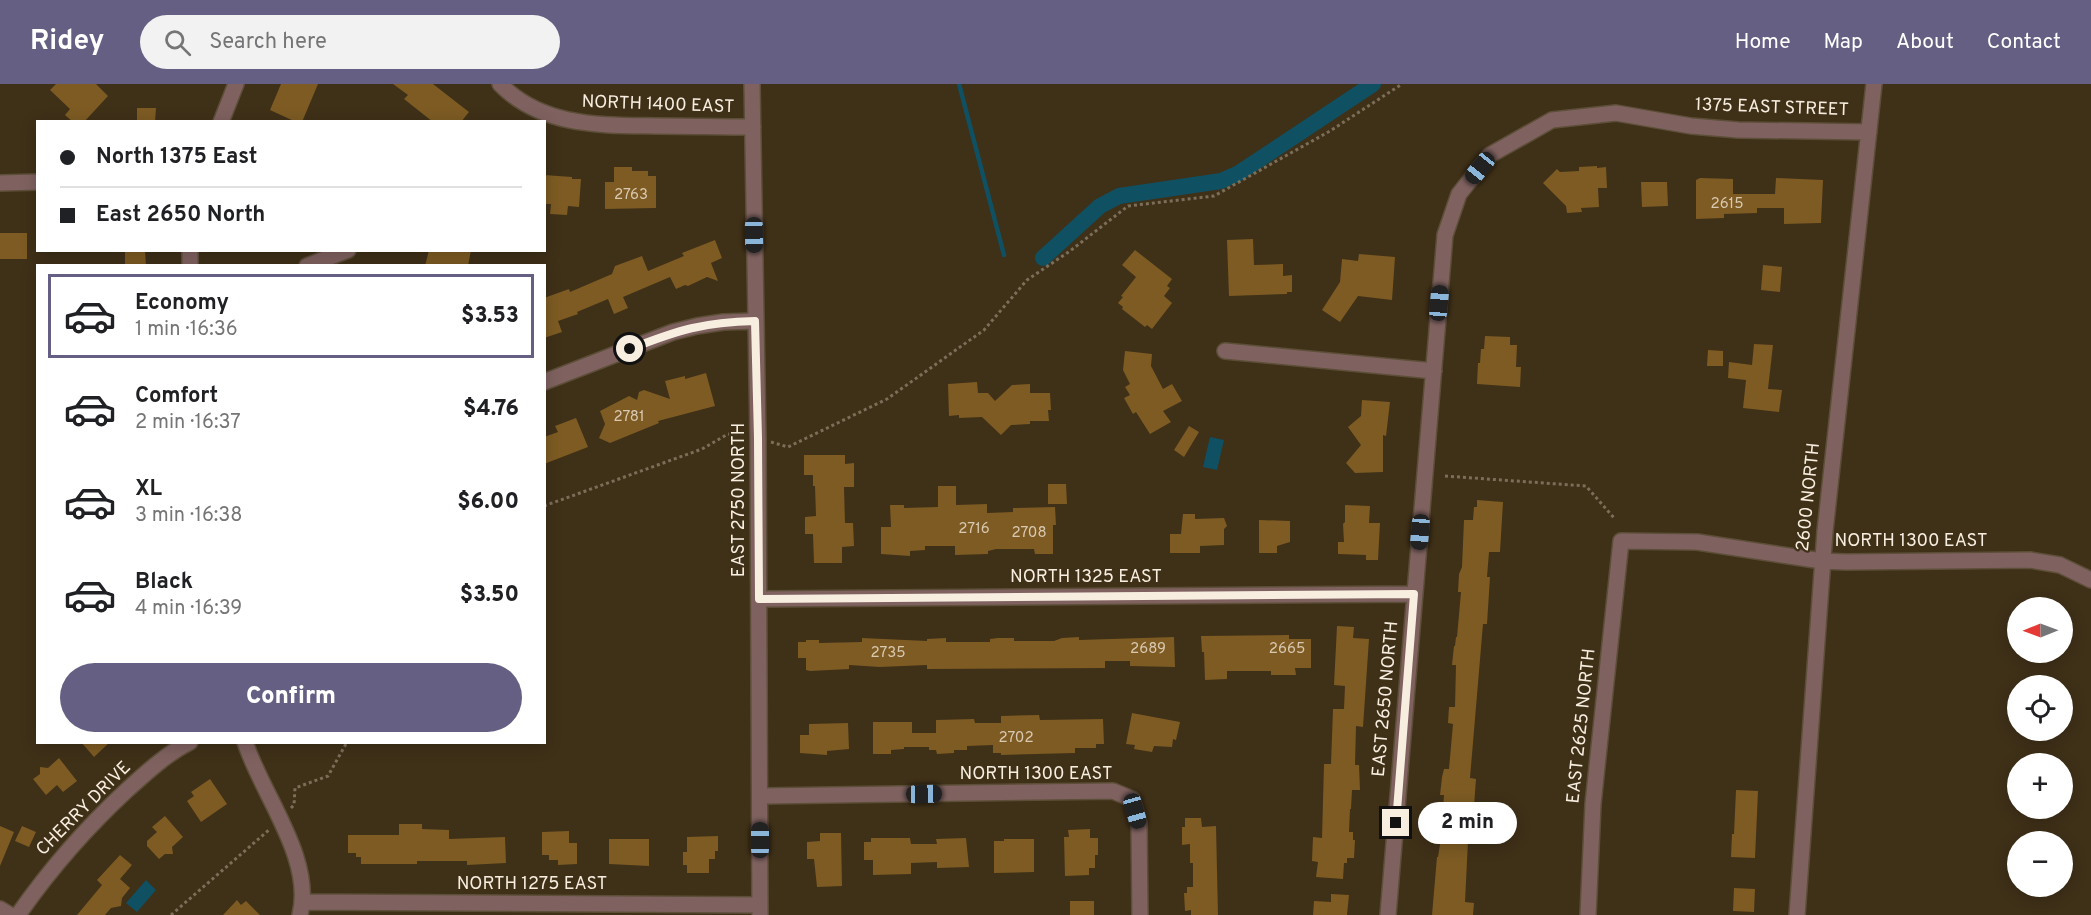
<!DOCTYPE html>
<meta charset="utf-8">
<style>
body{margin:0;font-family:Overpass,sans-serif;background:#f2f2f2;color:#202124;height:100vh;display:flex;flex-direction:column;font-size:22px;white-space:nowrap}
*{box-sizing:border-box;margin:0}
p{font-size:20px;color:#757577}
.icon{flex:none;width:33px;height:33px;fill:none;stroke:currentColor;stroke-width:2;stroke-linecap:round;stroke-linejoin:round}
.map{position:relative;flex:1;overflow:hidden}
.sheet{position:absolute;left:36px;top:180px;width:510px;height:480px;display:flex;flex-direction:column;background:#fff;border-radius:0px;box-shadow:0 3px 15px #0003}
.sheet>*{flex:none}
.top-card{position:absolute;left:36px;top:36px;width:510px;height:132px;border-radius:0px;box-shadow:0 3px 15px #0003;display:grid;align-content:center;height:132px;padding:0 24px;background:#fff}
.needle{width:39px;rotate:269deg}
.tools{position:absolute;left:2007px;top:513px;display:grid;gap:12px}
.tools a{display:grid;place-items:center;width:66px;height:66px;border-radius:50%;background:#fff;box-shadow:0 3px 15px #0003;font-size:30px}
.end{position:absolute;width:27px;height:27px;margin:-14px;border:8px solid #f8eee0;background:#111;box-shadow:0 0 0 3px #111}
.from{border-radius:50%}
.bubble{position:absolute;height:42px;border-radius:21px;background:#fff;box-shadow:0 3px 15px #0003;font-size:20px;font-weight:800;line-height:42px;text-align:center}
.car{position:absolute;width:18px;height:36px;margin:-18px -9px;border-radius:8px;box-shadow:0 0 4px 2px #0007;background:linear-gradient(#222 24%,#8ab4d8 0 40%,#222 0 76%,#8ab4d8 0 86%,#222 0)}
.top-card b{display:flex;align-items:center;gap:21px;height:57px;font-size:22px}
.top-card b+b{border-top:2px solid #e0e0e0}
.top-card i{width:15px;height:15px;background:#202124}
ul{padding:10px 0 0;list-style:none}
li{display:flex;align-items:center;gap:18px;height:84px;margin:0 12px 9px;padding:0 12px;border:3px solid transparent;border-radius:0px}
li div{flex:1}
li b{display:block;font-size:22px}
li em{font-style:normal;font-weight:800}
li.selected{border-color:#655f83}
li>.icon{width:54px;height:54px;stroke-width:1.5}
.primary-button{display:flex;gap:12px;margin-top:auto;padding:12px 24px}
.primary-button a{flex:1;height:69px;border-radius:36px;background:#655f83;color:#fff;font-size:24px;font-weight:800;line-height:69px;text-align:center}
header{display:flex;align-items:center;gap:36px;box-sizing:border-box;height:84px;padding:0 30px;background:#655f83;color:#fff}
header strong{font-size:28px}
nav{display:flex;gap:33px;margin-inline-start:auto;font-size:21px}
.search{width:420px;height:54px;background:#f2f2f2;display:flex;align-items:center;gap:15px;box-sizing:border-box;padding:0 21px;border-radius:33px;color:#757577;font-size:22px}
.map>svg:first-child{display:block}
.water{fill:#105063}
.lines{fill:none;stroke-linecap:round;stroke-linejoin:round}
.stream{stroke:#105063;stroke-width:4.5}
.canal{stroke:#105063;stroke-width:16}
.building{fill:#7d5b23}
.minor-casing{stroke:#5d4e38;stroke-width:18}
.path{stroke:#7c6f5a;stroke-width:3;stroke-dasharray:3 3;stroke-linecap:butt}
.minor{stroke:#7f6260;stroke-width:15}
.route{stroke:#f8eee0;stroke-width:8}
.labels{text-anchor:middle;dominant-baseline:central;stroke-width:4.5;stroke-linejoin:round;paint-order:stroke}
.number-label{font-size:15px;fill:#d9c9b1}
.street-label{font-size:18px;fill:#f8eee0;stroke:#3f3018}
</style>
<header>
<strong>Ridey</strong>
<div class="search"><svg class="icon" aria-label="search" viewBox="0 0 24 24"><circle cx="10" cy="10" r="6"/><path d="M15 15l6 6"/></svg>Search here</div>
<nav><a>Home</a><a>Map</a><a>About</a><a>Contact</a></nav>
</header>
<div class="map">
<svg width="2091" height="831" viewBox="0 0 2091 831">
<rect width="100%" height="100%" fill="#3f3018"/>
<path class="water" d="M1210,353L1224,356L1217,386L1203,383Z
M146,796L156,806L137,828L126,819Z"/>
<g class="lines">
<path class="stream" d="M959,0L1004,171"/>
<path class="canal" d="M1043,174L1100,122L1119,112L1221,97L1239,89L1373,0"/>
</g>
<path class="building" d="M56,0H96L108,12L84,38H73L65,31L70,25L50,6Z
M281,0H318L302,38H296L270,26Z
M393,0H433L469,28L461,38H433L404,15L408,11Z
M137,24H156L155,38H137Z
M1597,82V84L1606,83L1607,104H1598L1599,123L1581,124L1582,128L1567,129L1566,122L1543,99L1557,85L1560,88L1579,87V83Z
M614,83H632V87H648V92H656V124L605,125V98H614Z
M544,91L572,93V95H581L579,123L568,122L567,131L550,130L551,120H544Z
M1700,94L1733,95V110H1775L1776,94L1823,96L1821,139L1784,140V124H1757V129L1724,130V134L1696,135V96Z
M1641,98H1667L1668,122L1642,123Z
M0,149H27V175H0Z
M1253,155L1254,181L1283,180V192L1292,191V208H1287V210L1229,212L1227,156Z
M715,156L722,174L711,179L718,197L707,193L688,202L685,201L676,205L670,193L623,213L628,224L614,230L608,215L577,228L578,230L558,237L562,248L544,254V214L569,205L570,208L612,190L615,182L642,172L648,187L684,172L682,169Z
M125,166H145L146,182H125Z
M429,166H471L468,182H425Z
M1135,166L1172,195L1167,202L1170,204L1164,212L1172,219L1152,245L1147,241L1145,243L1122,225L1123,223L1118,219L1123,213L1121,212L1136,193L1122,181Z
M1359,170L1395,173L1392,216L1358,212L1340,238L1322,226L1340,198L1342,175L1358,177Z
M1763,181L1782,183L1780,208L1761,206Z
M1485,252L1510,253V261H1517L1516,283H1521L1520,303L1477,300L1478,279H1480L1481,265H1484Z
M1754,260L1773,261L1768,305L1782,306L1779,328L1743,324L1746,296L1728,294L1729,278L1752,281Z
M1708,266L1723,267V282H1707Z
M1125,267L1152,270L1151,282L1163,305L1172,300L1182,317L1163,327L1171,338L1150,350L1136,328L1133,330L1124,314L1130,311L1125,303L1130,300L1123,286Z
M706,289L715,322L658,337L659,339L610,359L599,354L605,340L600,327L629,312L637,316L639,308L644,306L670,315L665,297L685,292V295Z
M977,298L978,309H988L995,317L1012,301L1030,300V309H1050L1051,326H1048L1049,337H1030V340L1011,341L1001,351L982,333L959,334V331L949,332L948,300Z
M1362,316L1390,318L1386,352L1383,351V388L1355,389L1346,379L1361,361L1348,343L1361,332Z
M576,334L588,363L544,380V353L558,348L555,342Z
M1189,342L1199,348L1184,373L1174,366Z
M804,371H845V380L854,379V403H844L845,439H853L854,462L842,463V479H814L813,450H805V433L816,432L815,402H813V391H804Z
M1048,400H1066L1067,420H1048Z
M938,402H956V421L987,420V429L1013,428V424L1055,423L1056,441H1053V470H1035L1034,465H996L988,467V470L955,471V462H925V466L910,467V472L881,470V443H891L890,421H904V424L938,423Z
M1477,416L1503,418L1500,468H1489L1487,493H1490L1487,540H1483L1470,694L1476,695L1473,736H1469L1465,818L1474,819L1473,831H1432L1437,773H1438L1441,754L1444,711H1440L1442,693L1444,685H1449L1453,640L1448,639L1449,623H1455L1456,581H1452L1454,562H1455L1456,553H1457L1461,508H1458L1459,490L1462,483L1464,436H1473L1474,423H1477Z
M1345,421L1370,422L1369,439H1380L1378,476H1366V471L1338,470V458H1344L1343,440L1345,438Z
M1183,430H1195V435L1224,434L1227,442L1224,445V461L1200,462V469H1170V450H1181Z
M1259,436L1290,437V458L1277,462V469H1259Z
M1337,542L1354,543L1353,554L1369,555L1363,643L1356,642L1355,681H1359L1360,706H1352L1351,725H1350L1349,748H1353V756H1355L1354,774H1347V779H1344L1343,795L1316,793L1318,778L1312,777L1313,753L1322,754L1324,680H1331L1333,625H1344L1345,602L1334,601Z
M1289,551V555H1311V584H1295L1296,591H1271V587H1227V595L1205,596L1204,568H1202L1201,552Z
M1079,553V556L1174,553L1175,583L1130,582V577H1105V584L927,585V581L880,583L849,581V585L810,587L806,586V574H798V558H806V556H819V559L862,558V554L927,557V555L946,554V558H990V555L998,554H1014V557H1054L1062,554Z
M1132,629L1180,638L1176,656L1173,655L1172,663L1154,662L1152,668L1134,665L1135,661L1126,660Z
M1039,631L1040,636L1103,635L1104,660H1096V664H1075V669L1001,671V669H993V661L967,662V666H954V669L937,670L936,666H929V663H904V665L891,666V670H873V638H912V649H936V636L974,635L975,639H1001V632Z
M848,639L849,665L827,667V671L800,669V651H809V640Z
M81,658H110L94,673Z
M59,674L77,697L63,708L57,701L46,711L33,695L40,690V683L48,684Z
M210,695L227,720L201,738L187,717L194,712L191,708Z
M1736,706L1758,707L1755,774L1731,773L1732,750H1734Z
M165,732L183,753L172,763L173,770H165L159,775L147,762V757L157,748L152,743Z
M1185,734H1201L1202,743L1216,742L1218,831H1191V826L1185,827L1184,809H1187V803H1193V779H1190V760L1182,761V743H1185Z
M399,740H422V745L449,746V755L505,753L506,779L467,781V777H417V780H361V773H356V769H348V751H399Z
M0,742L14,748L0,782Z
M22,742L36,748L29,763L15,757Z
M1090,745V754H1098V771H1095V784H1089V791L1065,792L1064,753H1069L1068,746Z
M569,747V759H577V780L558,781V776H549V771H542V748Z
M820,749H841L842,802L817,803L814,775H807V758L820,757Z
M718,752V767H715V775H709V789H687V781H683V768H687V753Z
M871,754H910L911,760H937L936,755L966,754L969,783L937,784V778L911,779V790L873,791V776H864V758H871Z
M609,755H649V782L609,780Z
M1004,755H1034V788L994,789V757H1004Z
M120,771L132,781L120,795L130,804L122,814L121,822L111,824L105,831H77L102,801L97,796Z
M1734,804L1755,805L1754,828L1733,827Z
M1331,810L1349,811L1347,831H1313L1314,817L1331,818Z
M237,816L241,821L246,817L260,831H223Z
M1070,817H1094V831H1070Z"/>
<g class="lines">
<defs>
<path id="minor" d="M500,0C542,43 600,41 656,42C688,42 720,43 753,43
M752,0L758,354L760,831
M221,38L236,0
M0,99L38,98
M190,182V166
M307,182L348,166
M1225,267L1434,287
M544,298L673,248L697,242L723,238L755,237
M759,515L1414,510
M245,658C262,711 314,774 300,831
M760,712L1113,707L1132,715L1139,739L1140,831
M304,818L760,821
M0,825L10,831
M18,831C50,785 86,744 127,706C147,688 166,670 190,658
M1388,831L1445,151L1459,110L1490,71L1552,36L1616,29L1691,42L1738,46L1869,48
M1588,831L1593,720L1621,457L1697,458L1822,477L1846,478L2030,476L2060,481L2091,496
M1797,831L1825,447L1874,0"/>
</defs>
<use href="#minor" class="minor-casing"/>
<path class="path" d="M771,358L788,363L887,315L984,246L1027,196L1070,167L1128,122L1214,112L1330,47L1402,0
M1445,392L1586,402L1614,434
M544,422L702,365L728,350H745
M291,724L294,721L295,704L328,692L347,658
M171,831L270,745"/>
<use href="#minor" class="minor"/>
</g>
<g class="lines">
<path class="route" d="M630,265C678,246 704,238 755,237L758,354L759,515L1414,510L1396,739"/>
</g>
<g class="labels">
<g class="number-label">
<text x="631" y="111">2763</text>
<text x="1727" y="120">2615</text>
<text x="629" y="333">2781</text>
<text x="974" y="445">2716</text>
<text x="1029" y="449">2708</text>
<text x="1148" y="565">2689</text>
<text x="1287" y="565">2665</text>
<text x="888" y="569">2735</text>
<text x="1016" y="654">2702</text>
</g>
<g class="street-label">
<text transform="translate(658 21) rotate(2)">NORTH 1400 EAST</text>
<text transform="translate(1772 24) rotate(2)">1375 EAST STREET</text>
<text transform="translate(1809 413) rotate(-84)">2600 NORTH</text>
<text transform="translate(739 416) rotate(-90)">EAST 2750 NORTH</text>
<text x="1911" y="457">NORTH 1300 EAST</text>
<text x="1086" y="493">NORTH 1325 EAST</text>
<text transform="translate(1386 615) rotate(-85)">EAST 2650 NORTH</text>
<text transform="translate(1582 642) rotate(-84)">EAST 2625 NORTH</text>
<text x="1036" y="690">NORTH 1300 EAST</text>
<text transform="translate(84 725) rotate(-45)">CHERRY DRIVE</text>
<text x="532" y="800">NORTH 1275 EAST</text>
</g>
</g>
</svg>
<div class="tools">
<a><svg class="needle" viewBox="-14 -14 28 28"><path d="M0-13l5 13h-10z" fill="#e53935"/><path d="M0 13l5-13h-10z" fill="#757577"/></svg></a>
<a><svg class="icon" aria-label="locate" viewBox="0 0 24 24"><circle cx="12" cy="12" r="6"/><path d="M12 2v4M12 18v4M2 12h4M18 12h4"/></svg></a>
<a>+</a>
<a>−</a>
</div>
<i class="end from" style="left:630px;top:265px"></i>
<i class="end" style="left:1396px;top:739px"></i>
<div class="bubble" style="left:1418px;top:718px;width:99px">2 min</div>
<i class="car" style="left:1480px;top:84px;rotate:219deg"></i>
<i class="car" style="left:754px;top:151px;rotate:179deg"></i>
<i class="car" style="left:1439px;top:219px;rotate:5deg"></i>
<i class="car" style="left:1420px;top:448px;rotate:185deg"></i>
<i class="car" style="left:924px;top:710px;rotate:89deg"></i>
<i class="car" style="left:1135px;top:727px;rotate:164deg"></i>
<i class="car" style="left:760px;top:756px;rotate:0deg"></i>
<div class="top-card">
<b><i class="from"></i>North 1375 East</b>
<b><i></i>East 2650 North</b>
</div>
<section class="sheet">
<ul>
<li class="selected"><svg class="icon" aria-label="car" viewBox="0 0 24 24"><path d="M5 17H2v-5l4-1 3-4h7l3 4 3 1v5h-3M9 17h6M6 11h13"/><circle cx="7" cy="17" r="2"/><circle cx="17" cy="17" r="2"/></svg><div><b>Economy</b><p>1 min · 16:36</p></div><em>$3.53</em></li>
<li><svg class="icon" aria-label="car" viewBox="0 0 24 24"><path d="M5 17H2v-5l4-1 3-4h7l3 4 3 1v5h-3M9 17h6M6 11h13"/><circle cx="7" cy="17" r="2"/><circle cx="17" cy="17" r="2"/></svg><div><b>Comfort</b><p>2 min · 16:37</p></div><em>$4.76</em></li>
<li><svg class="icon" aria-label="car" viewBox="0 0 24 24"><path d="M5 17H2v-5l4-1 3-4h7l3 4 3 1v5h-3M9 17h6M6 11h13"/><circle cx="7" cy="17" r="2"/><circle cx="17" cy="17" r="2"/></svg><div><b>XL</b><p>3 min · 16:38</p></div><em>$6.00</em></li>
<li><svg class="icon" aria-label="car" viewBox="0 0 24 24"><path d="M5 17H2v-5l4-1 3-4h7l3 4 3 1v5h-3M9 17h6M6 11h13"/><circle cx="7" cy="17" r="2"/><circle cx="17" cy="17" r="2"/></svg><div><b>Black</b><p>4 min · 16:39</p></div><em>$3.50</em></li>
</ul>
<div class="primary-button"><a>Confirm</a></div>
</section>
</div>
